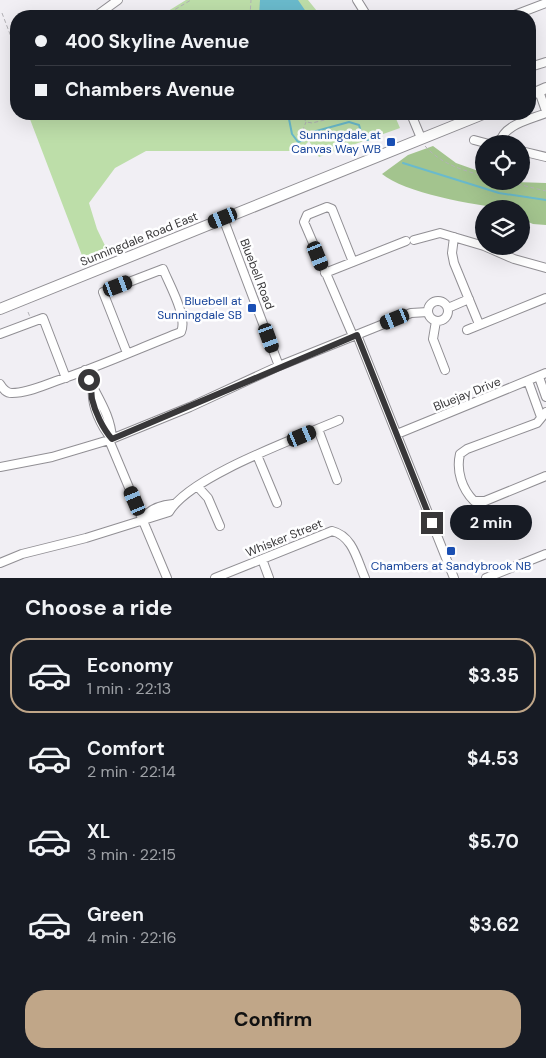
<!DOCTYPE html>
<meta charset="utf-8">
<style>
body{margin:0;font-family:"DM Sans",sans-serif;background:#20242c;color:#f1f3f6;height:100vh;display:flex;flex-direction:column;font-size:19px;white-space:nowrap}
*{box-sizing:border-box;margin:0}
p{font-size:16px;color:#9ea1a6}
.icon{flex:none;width:28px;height:28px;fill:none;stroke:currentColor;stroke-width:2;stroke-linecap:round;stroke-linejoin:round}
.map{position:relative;height:578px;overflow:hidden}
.sheet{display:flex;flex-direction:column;background:#171b24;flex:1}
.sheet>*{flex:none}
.banner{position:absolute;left:10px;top:10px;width:526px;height:110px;border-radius:20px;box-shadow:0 5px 20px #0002;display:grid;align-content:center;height:110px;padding:0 25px;background:#171b24}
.controls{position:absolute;left:475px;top:135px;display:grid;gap:10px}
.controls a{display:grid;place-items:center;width:55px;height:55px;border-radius:50%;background:#171b24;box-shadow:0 5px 20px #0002;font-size:25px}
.end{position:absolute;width:22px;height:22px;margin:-11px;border:6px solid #383739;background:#fff;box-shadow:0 0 0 2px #fff}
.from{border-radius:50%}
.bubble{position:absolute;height:35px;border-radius:18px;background:#171b24;box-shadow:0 5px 20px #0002;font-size:16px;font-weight:700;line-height:35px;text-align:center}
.car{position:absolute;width:15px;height:30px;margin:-15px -8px;border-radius:6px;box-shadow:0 0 4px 1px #0007;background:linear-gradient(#222 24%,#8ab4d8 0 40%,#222 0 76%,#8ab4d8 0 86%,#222 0)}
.banner b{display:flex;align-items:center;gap:18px;height:48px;font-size:19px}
.banner b+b{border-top:1px solid #363941}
.banner i{width:12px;height:12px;background:#f1f3f6}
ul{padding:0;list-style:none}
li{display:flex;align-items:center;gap:15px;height:75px;margin:0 10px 8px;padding:0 15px;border:2px solid transparent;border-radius:20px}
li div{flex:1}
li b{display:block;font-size:19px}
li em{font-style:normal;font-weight:700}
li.current{border-color:#c0a688}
li>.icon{width:45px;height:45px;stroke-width:1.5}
h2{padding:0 25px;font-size:22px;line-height:60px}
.action{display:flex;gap:10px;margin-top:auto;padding:10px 25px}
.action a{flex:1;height:58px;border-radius:20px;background:#c0a688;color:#111;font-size:20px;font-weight:700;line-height:58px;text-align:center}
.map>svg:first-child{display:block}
.green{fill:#bddea9}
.forest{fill:#a3c48e}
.water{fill:#6abacc}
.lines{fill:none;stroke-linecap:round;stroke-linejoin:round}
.stream{stroke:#6abacc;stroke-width:2}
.minor-casing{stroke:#918f94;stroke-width:10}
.major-casing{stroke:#918f94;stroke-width:12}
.path{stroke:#b3b2b6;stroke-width:1;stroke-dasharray:4 2.5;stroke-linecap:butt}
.minor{stroke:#fff;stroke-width:8}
.major{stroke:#fff;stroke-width:10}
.route{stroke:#383739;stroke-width:6}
.transit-dot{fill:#1a4fb4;stroke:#fefeff;stroke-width:2}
.labels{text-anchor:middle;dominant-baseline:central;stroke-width:5;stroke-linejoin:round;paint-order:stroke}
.transit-label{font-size:12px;fill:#164399;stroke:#fefeff;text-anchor:end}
.street-label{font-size:12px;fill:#383739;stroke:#fefeff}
</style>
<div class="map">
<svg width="546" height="578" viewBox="0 0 546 578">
<rect width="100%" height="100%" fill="#f1eff4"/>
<path class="green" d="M186,0H308L321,16H160Z
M28,114H394L400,128L319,157L309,141L299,151H146L115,168L89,203L97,229L110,256L86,266Z"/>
<path class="forest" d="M433,146L456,163L484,173V181L546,183V225L533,224L521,219V209C489,209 406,194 382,174L408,155Z"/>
<path class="water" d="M260,0H298L309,16H259Z"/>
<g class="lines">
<path class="stream" d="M288,114L292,134L298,142L308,139L309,133L349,122L359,125L363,139L368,140
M403,163L499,193L546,200"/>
<defs>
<path id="minor" d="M357,0L367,16
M96,16L118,0
M512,16L546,3
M530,67L546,62
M539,91L546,111
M411,114L421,138
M474,140L489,144
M499,144C504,124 529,120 546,113
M521,151L546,157
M223,218L279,366
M454,237L452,253L454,263L479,324
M414,240L440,233L484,246
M484,246L514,259L546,268
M353,262L332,209L327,207L307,215L304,222L353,336
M325,273L406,241
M428 311a10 10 0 1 1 20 0a10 10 0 1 1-20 0Z
M448,308L469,299
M436,321L433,339L445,370
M467,330L546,298
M0,334L43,318L66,378
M357,335L454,578
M85,370C94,393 111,413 112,439
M539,377L546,397
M528,381L541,417
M0,384C3,389 6,393 12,393C27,393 42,386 56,381C98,367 140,348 181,332C188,317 169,284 163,269L103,292L127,353
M93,389C91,405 101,427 112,439
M546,412L537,423L467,449L460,454C456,471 462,489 474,501H485L546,476
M318,429L337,480
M397,434L546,373
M109,440L167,578
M257,455L277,503
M0,467L52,457L109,440L190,407L279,366L411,313L428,312
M198,487L208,498L220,526
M143,519C149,509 162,505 173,504
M262,559L269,578
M0,563L22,554L86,538L169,512C190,476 298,438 339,420
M215,578L332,531C353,536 357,560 365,578
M486,578L546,554"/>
<path id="major" d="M530,95L546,88
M0,309L483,114"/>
</defs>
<use href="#minor" class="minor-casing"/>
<use href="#major" class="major-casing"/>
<path class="path" d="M2,13L16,50
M164,16L191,0
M250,16L251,0
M298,114L307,122L312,123L349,114
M354,114H368
M300,137L306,122
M425,146C441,164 462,170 484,176
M505,181L546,191
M28,312L30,317"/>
<use href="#minor" class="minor"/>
<use href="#major" class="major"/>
</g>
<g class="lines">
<path class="route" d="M89,380C92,387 91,392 92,399C95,412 103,429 112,439L357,335L432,523"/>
</g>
<g class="transit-dot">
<rect x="386" y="137" width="10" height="10" rx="2.5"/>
<rect x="247" y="303" width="10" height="10" rx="2.5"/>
<rect x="446" y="546" width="10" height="10" rx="2.5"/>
</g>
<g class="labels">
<g class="transit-label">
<text x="381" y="135">Sunningdale at<tspan x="381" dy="14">Canvas Way WB</tspan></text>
<text x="242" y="301">Bluebell at<tspan x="242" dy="14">Sunningdale SB</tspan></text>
<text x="451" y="566" text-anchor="middle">Chambers at Sandybrook NB</text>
</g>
<g class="street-label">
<text transform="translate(139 239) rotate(-22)">Sunningdale Road East</text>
<text transform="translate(257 274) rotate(69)">Bluebell Road</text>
<text transform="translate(467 394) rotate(-22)">Bluejay Drive</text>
<text transform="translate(284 538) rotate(-22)">Whisker Street</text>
</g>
</g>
</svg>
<div class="controls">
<a><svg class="icon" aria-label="locate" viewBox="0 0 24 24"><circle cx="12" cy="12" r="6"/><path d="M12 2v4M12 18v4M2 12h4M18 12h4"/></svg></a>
<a><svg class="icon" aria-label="layers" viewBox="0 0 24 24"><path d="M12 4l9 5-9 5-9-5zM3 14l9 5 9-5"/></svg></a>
</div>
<i class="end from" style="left:89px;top:380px"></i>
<i class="end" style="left:432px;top:523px"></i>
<div class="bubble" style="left:450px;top:505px;width:82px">2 min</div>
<i class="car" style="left:223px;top:218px;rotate:248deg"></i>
<i class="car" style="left:318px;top:256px;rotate:158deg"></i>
<i class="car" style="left:118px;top:286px;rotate:69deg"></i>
<i class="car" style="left:395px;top:319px;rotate:248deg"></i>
<i class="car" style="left:269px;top:338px;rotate:160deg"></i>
<i class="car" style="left:302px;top:436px;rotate:67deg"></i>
<i class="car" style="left:135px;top:501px;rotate:337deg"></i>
<div class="banner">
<b><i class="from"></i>400 Skyline Avenue</b>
<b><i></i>Chambers Avenue</b>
</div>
</div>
<section class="sheet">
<h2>Choose a ride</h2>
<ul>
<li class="current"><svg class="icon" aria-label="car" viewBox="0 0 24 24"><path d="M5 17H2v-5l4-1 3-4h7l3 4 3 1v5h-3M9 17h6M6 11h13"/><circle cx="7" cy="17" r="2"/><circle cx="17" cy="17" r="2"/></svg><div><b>Economy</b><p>1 min · 22:13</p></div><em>$3.35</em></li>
<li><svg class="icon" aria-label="car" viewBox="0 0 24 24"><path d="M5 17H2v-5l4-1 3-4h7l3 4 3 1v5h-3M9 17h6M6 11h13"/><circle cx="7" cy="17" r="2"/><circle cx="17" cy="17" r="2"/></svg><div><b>Comfort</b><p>2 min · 22:14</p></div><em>$4.53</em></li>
<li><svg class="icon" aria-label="car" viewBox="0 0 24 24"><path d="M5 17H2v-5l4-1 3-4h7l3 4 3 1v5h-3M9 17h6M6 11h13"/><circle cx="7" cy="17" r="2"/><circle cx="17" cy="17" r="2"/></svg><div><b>XL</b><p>3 min · 22:15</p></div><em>$5.70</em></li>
<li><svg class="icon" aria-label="car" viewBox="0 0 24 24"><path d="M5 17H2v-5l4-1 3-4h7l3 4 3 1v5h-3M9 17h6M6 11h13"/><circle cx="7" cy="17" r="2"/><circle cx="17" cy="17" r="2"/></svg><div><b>Green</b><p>4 min · 22:16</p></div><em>$3.62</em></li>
</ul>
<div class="action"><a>Confirm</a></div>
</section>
